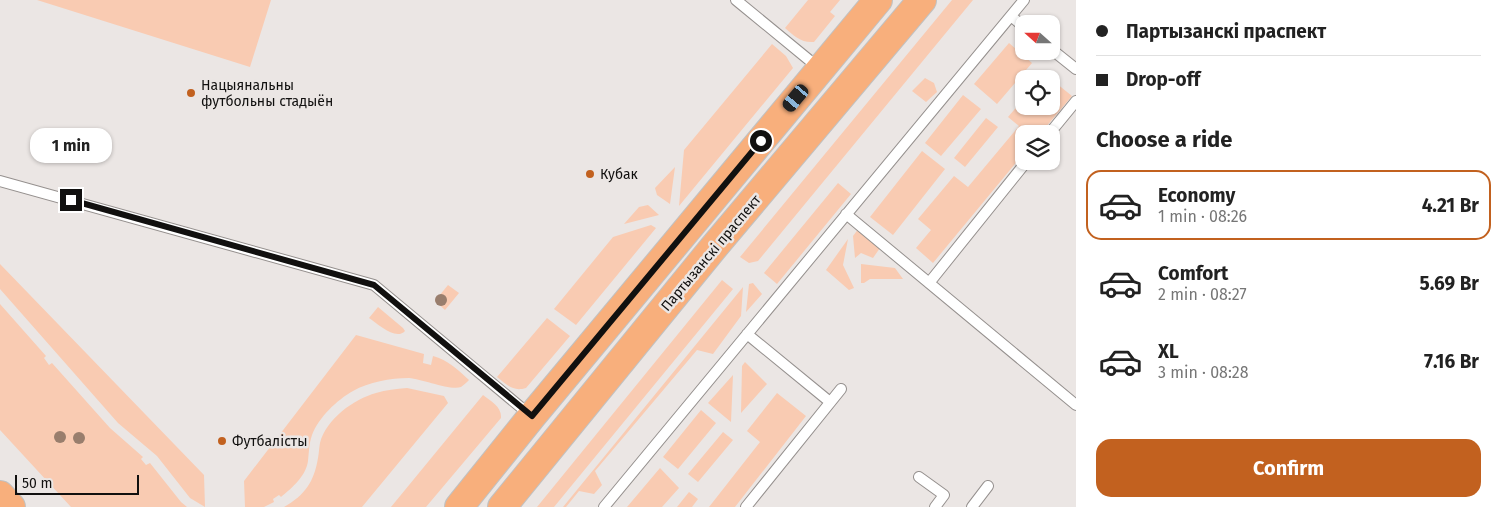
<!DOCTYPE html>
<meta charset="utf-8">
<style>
body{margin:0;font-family:"Fira Sans",sans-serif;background:#f6f6f6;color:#222;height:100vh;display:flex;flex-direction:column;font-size:19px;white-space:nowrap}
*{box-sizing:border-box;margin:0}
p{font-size:16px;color:#767676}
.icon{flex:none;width:28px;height:28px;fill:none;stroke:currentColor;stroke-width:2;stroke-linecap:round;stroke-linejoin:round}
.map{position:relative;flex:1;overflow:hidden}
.panel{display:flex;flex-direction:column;background:#fff;width:425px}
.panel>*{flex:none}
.hud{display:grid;align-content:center;height:110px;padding:0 20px;background:#fff}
.needle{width:32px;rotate:291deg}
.controls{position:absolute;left:1015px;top:15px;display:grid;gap:10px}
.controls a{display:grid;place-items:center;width:45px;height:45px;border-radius:10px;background:#fff;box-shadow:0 1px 4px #0004;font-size:25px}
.scale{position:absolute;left:15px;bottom:12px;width:124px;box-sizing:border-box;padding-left:5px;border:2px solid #11100f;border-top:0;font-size:14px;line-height:18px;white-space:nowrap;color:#11100f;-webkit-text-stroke:4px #ebe6e4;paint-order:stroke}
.end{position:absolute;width:22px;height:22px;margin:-11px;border:6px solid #11100f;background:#fff;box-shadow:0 0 0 2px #fff}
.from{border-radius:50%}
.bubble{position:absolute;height:35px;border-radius:15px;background:#fff;box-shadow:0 1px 4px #0004;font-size:16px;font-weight:700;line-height:35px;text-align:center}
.car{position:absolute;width:15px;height:30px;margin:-15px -8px;border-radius:6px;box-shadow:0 0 4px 1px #0007;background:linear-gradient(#222 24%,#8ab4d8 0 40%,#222 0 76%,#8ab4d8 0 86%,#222 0)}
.hud b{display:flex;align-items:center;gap:18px;height:48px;font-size:19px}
.hud b+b{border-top:1px solid #e0e0e0}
.hud i{width:12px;height:12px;background:#222}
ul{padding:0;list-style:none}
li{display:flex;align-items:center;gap:15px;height:70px;margin:0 10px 8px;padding:0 10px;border:2px solid transparent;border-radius:15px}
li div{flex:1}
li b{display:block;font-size:19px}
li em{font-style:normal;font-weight:700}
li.on{border-color:#c2611f}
li>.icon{width:45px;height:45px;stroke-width:1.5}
h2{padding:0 20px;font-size:22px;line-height:60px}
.button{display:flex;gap:10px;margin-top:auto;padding:10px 20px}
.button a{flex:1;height:58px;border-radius:15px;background:#c2611f;color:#fff;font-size:20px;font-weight:700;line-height:58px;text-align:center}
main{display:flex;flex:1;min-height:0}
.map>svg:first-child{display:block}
.green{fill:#f9cbb2}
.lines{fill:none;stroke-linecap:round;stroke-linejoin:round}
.lane-casing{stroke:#95908e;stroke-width:12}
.primary-casing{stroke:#c1c1c1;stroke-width:30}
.lane{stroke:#fff;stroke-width:10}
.primary{stroke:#f8af7c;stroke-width:28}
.tree{fill:#997e6d}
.route{stroke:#11100f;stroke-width:6}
.poi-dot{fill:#c2611f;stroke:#ebe6e4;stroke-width:2}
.labels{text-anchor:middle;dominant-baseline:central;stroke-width:5;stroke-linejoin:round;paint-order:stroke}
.poi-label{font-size:14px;fill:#11100f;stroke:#ebe6e4;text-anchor:start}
.street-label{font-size:14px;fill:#11100f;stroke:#ebe6e4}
</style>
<main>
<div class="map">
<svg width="1076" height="507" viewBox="0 0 1076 507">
<rect width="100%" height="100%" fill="#ebe6e4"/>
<path class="green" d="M37,0H271L250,67Z
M808,0H840L830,12L835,16L814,42C801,43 794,36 785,28Z
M952,0H973L758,261L749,263L740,257Z
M1009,43L1032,63L997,104L974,84Z
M772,44L786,56L793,68L679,206L684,150Z
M925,78L934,83L937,92L926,102L912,91Z
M1051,79L1072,96L1040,134H1024V153L933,263L916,248L931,230L918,219L954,176L968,187L1019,126L1008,117L1024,98V106H1051Z
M963,95L981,109L941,156L925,143Z
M986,118L998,127L965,167L954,158Z
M922,151L945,169L893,235L870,217Z
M675,167L670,204L657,195L655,188Z
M838,183L851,194L777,284L764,273Z
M648,205L659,215L624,224L639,207Z
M651,225L656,228L576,325L554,309L613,237Z
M859,228L880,248L873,258L861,253L855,258L853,236Z
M848,239L843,265L854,288L849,290L826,270Z
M0,264L204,475L205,507L190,498L157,456L118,423L0,289Z
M861,264L895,268L903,279H870L864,283H861Z
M722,280L733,289L554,507H537Z
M753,283L762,294L746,312L749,284Z
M448,285L459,293L445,310L435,301Z
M743,287L741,316L713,354L697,350L595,471L602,485L594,494L579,491L566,507H563Z
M0,304L46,356L44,358L49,365L52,363L110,428L143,457L141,459L146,465L150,463L181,502L187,507H71L0,430Z
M378,307L403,328L405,331C396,341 378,324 369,318Z
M547,318L570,336L526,388C513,392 507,385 497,377Z
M356,335L424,354L423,363L431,365L433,356C448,360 458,370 469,380C467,382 464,385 461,387C451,391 422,379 409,378C390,378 369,382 353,391C337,400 319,417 312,435C309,444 309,452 308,461C306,476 292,488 281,497L279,495L273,499L274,502L264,507H245L244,481Z
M745,362L767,384L741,413L742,366Z
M733,375L731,422L708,403Z
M407,388L444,396L448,403L362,507H284C305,495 314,482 318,458C319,453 319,448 320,443C326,419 354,399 376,393C386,390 396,389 407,388Z
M777,393L806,416L735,507H709L760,442L747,431Z
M483,395C491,401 502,407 501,418L426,507H391Z
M701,410L716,423L678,469L663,457Z
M723,432L733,440L698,482L688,474Z
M660,468L679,488L662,507H627Z
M689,492L698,499L692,507H677Z"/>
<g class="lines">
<defs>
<path id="lane" d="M736,0L820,69
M1011,16L1024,27
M1051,49L1076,69
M1049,134L1076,101
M0,181L374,285L530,415
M846,214L1076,405
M929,283L1027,161
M747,334L830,402
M919,477L944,495L935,507
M604,507L1024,0
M746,507L841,389
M972,507L988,486"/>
<path id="primary" d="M0,495L11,507
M459,507L532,416L878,0
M502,507L714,247L922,0"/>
</defs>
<use href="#lane" class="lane-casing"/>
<use href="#primary" class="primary-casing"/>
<use href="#lane" class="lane"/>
<use href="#primary" class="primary"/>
</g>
<g class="tree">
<circle cx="441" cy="300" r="6"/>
<circle cx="60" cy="437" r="6"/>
<circle cx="79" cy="438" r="6"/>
</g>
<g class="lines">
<path class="route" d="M71,200L374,285L532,416L761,141"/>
</g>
<g class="poi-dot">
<circle cx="191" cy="93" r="5"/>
<circle cx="590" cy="174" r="5"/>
<circle cx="222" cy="441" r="5"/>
</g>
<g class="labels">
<g class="poi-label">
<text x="201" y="85">Нацыянальны<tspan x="201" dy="16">футбольны стадыён</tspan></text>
<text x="600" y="174">Кубак</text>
<text x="232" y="441">Футбалісты</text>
</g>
<g class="street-label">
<text transform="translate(711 253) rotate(-50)">Партызанскі праспект</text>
</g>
</g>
</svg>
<div class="controls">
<a><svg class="needle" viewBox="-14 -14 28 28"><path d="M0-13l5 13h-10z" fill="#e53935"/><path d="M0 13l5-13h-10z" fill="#767676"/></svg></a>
<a><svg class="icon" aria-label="locate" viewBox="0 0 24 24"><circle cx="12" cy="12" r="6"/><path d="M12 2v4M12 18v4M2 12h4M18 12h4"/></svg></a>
<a><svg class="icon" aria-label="layers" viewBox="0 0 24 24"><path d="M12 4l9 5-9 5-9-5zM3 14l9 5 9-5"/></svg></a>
</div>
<div class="scale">50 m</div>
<i class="end from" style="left:761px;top:141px"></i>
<i class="end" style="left:71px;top:200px"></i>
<div class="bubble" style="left:30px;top:128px;width:82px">1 min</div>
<i class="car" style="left:796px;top:98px;rotate:220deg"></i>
</div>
<section class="panel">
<div class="hud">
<b><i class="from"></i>Партызанскі праспект</b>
<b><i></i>Drop-off</b>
</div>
<h2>Choose a ride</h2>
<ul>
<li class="on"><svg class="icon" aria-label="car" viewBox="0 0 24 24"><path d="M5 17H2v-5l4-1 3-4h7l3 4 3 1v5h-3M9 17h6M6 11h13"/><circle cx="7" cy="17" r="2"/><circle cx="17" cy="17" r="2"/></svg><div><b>Economy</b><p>1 min · 08:26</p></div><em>4.21 Br</em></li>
<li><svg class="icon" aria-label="car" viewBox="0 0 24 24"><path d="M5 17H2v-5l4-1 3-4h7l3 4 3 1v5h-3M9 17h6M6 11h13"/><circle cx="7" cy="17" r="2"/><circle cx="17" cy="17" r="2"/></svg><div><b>Comfort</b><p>2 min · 08:27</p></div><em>5.69 Br</em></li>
<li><svg class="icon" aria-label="car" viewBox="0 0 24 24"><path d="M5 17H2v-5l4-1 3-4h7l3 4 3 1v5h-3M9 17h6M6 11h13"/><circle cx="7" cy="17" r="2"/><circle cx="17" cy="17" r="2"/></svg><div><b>XL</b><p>3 min · 08:28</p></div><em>7.16 Br</em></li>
</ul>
<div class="button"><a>Confirm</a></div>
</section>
</main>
